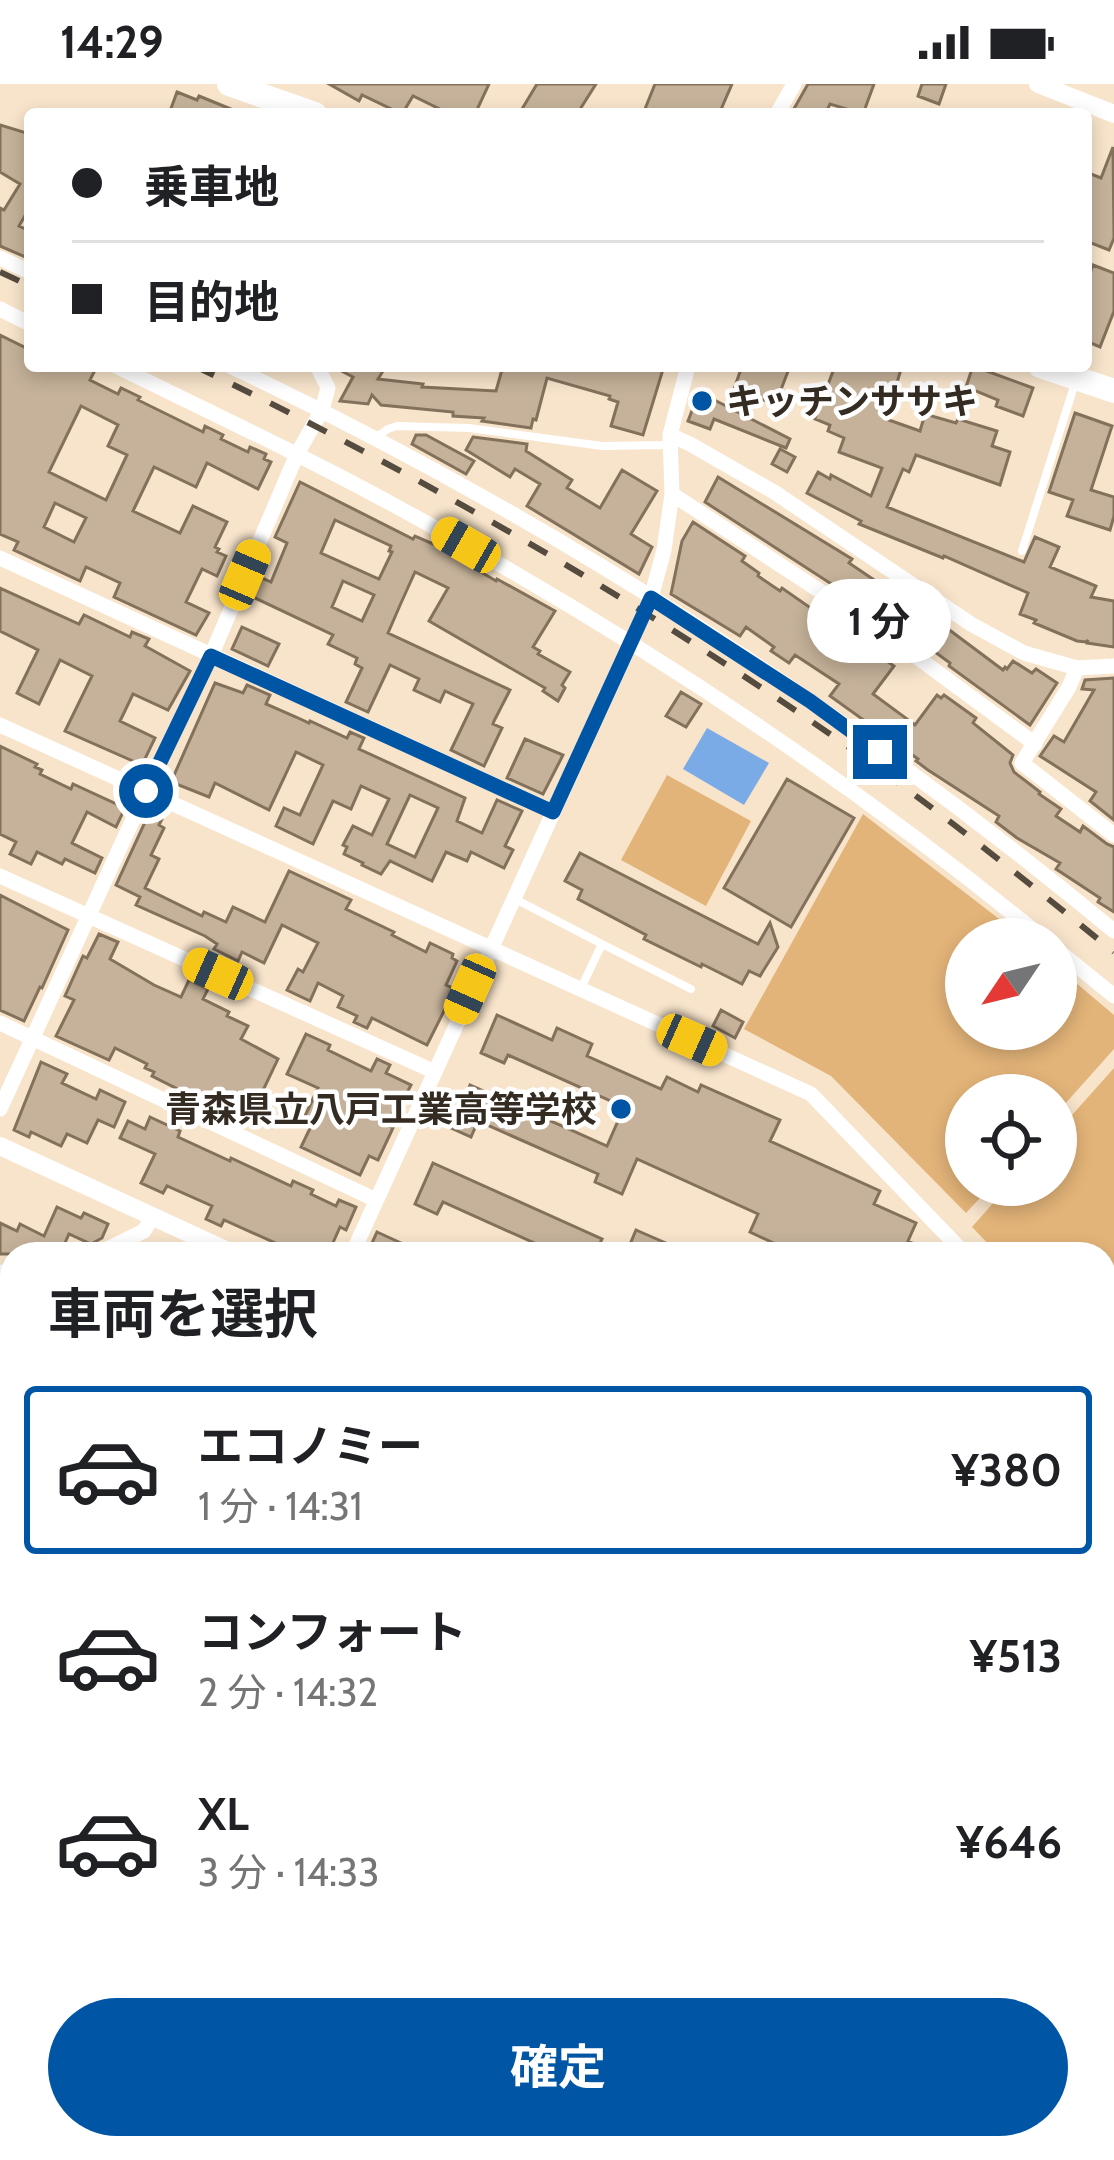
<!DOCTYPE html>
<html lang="ja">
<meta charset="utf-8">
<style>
body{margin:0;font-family:Cabin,"Noto Sans JP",sans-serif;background:#f2f2f2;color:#202124;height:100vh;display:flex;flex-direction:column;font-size:45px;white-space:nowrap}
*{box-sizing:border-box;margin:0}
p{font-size:39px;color:#757577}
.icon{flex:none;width:66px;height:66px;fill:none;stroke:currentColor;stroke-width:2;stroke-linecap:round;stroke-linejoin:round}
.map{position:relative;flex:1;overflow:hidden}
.side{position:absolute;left:0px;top:1158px;width:1116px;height:918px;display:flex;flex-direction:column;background:#fff;border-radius:36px 36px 0 0;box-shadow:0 6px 18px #0003}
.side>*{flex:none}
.banner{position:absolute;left:24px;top:24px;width:1068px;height:264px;border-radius:12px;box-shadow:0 6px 18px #0003;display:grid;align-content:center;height:264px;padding:0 48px;background:#fff}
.needle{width:78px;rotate:235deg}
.controls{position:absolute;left:945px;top:834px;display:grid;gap:24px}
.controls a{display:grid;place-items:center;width:132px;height:132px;border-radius:50%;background:#fff;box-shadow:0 6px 18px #0003;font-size:60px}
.end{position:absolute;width:54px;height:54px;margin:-27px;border:15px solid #0056a4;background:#fff;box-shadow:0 0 0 6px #fff}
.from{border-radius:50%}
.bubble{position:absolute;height:84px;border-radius:42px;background:#fff;box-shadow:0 6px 18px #0003;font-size:39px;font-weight:700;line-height:84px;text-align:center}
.car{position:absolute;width:36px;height:72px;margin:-36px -18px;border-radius:15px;box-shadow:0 0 9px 3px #0007;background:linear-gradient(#f5c518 24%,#345 0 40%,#f5c518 0 76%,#345 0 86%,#f5c518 0)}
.banner b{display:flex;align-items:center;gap:42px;height:114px;font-size:45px}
.banner b+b{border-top:3px solid #e0e0e0}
.banner i{width:30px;height:30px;background:#202124}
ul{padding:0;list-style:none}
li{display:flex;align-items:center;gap:36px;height:168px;margin:0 24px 18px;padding:0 24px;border:6px solid transparent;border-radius:12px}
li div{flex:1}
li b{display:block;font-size:45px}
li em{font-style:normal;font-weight:700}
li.current{border-color:#0056a4}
li>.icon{width:108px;height:108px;stroke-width:1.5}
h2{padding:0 48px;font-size:54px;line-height:144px}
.primary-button{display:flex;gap:24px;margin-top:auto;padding:24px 48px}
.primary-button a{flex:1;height:138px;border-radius:72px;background:#0056a4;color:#fff;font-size:48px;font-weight:700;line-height:138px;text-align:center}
.status{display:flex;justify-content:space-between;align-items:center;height:84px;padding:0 60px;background:#fff;direction:ltr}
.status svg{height:33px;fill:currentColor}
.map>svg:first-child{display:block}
.green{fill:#e3b479}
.water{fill:#7babe6}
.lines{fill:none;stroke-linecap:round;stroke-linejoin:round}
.stream{stroke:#7babe6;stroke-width:6}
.building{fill:#c6b29a;stroke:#83715b;stroke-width:3;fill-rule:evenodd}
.service{stroke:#fff;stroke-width:8}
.minor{stroke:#fff;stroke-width:15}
.tertiary{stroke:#fff;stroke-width:18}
.primary{stroke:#fff;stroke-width:24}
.trunk{stroke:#fff;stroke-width:24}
.rail{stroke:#554b3f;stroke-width:6;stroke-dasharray:21 21;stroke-linecap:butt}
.route{stroke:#0056a4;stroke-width:15}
.poi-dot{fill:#0056a4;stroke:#fff;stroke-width:4.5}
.labels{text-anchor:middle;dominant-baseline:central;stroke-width:9;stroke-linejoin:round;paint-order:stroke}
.poi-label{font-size:36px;font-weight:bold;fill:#342c23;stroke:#fff;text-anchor:start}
</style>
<div class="status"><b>14:29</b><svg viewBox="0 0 49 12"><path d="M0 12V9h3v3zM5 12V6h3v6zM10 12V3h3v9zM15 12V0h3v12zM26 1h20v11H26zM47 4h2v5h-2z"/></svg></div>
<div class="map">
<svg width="1114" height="2076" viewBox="0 0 1114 2076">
<rect width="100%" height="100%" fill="#f8e4cb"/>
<path class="green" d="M667,691L751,737L706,822L621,776Z
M863,730L1025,855H966V945H1056V882L1114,931V965L1056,1030V1011H966V1101H992L966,1129L831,992L744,945Z
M1114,984V1292L1104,1281V1170H998L972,1143L1009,1101H1056V1049Z"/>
<path class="water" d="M707,644L769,679L744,721L683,685Z"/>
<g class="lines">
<path class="stream" d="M54,2076L78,2064"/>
</g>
<path class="building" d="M329,0H489L475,30H450L413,12L402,30L362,11L359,17Z
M537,0H596L577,30H519Z
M655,0H732L719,30H655L645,25Z
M808,0H874L863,30L830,20L825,30H791Z
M922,0H946L939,20L918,12Z
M177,8L197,16L199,12L243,30H169Z
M0,41L30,50V123L19,142L30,147V175L0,162V124L4,126L20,100L0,88Z
M1113,63L1114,154L1109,166L1086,157V88L1101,94Z
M1093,181L1114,189V227L1100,263L1086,257V199Z
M0,251L30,266V282H97L90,296L118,310L121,304L140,313L138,316L203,348L205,342L223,351L221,355L248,368L250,363L266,370L264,375L271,378L258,405L207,379L196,403L154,383L133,427L180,449L193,422L227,438L215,463L219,465L217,468L226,472L217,492L202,485L186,518L209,529L196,551L114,513L120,499L86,483L80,497L14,466L18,458L0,450ZM81,322L118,341L108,362L127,371L106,416L49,388ZM55,419L86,434L74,458L44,443Z
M332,282H375L383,287L378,295L423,300L422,303L496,307L503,282H664L643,351L611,342L618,318L609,315L610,312L547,294L536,336L533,335L531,344L482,337L484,334L453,332V328L381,321L372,311L368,320L340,317L353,293Z
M742,282H790L777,316L767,313L766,317L734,305Z
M835,282H902L886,335L920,347L925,330L956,339L958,335L997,347L992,362L1010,368L1000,401L916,371L909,388L903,385L887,423L1024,478L1035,453L1059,463L1050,483L1096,502L1091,513L1114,517V563L1087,559L1088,556L1086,558L1077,557L1034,539L1036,536L1020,530L1028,509L944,472L943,474L859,440L861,437L807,409L818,388L830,395L831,391L871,412L882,384L839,368L844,354L828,347L830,341L815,335Z
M973,282L1033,304L1023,332L996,322L998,316L966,303Z
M699,308L790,355L786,364L714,335L710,345L688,337Z
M1075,329L1112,342L1091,406L1114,413V432L1110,446L1067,432L1073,416L1049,408Z
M416,351H426L474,377L466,390L412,360Z
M473,353L527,360L526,367L572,396L567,404L600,424L622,386L657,407L631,450L652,463L639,490L527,422L540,400L515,385L510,393L466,366Z
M780,365L795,373L787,388L772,380Z
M718,393L852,475L849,479L889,506L891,504L908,515L1003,586L1005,583L1007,585L1013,577L1032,589L1036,585L1057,599L1030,641L949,582L950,579L927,562L705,418Z
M300,398L413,455L415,452L452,468L451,470L496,497L497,495L555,527L533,563L540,567L538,570L570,588L562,601L565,604L558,617L543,607L545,604L429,537L448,504L415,488L401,519L388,549L510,606L494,637L493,640L502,644L484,682L451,666L473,620L445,607L440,618L414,606L419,595L390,581L368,628L346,618L362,584L355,580L357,574L328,560L333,551L253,513L262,494L271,498L287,459L275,453ZM335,436L391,462L389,467L392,468L379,495L321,469ZM343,497L374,511L362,537L332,523Z
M693,438L745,472L742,477L759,489L758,492L780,507L782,504L894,582L873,610L915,641L937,611L941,614L944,611L976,634L973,639L1013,671L1010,679L1014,688L1040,708L1039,710L1061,725L1056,732L1080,748L1083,742L1107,760L1114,763V828L1098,818L1100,814L1056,785L1060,779L1017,754L996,738L999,732L928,686L916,677L918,675L830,612L839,600L795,571L789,579L771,567L774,563L746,543L740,552L671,510L682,457Z
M0,504L79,540L84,531L130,553L132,548L149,555L145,562L190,587L168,626L133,610L120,637L155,654L142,681L65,647L92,592L60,576L39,620L17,609L38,566L0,547Z
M242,543L279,560L268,582L232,565Z
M1114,594V736L1090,717L1096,708L1040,672L1054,652L1064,658L1094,606L1082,605L1085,596Z
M215,599L243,609L247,601L270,611L266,620L296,633L309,639L310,637L347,654L350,648L364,654L359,665L465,714L457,737L482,749L497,716L522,727L505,762L513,766L504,784L471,768L467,777L446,768L432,797L390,777L381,790L362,781L363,779L344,770L347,763L343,761L353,742L372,751L389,715L361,702L351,725L333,717L313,760L276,742L284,724L300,731L323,681L296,668L269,726L215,699L209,713L171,698ZM410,711L438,724L415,773L387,760Z
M681,608L701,620L686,643L666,632Z
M525,655L563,671L543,710L507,694Z
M0,662L37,680L35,683L42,686L40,690L71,705L73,700L125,724L116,743L87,728L72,759L102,774L95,789L65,775L62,780L37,768L31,780L10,770L16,758L0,750Z
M787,695L854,734L791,843L724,804Z
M151,725L164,731L159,741L164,744L151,771L159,775L145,804L202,832L204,828L226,838L233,823L265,838L289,787L351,816L346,825L394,848L392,851L426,868L430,859L453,870L452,874L457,877L446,901L455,905L427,961L372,934L367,944L354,938L357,932L338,923L343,912L318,899L310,917L287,906L298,885L303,888L318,859L282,841L264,879L242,868L238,877L214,865L217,860L205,852L136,821L140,813L116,801Z
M580,769L758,860L770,839L778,863L760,892L749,887L742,900L702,880L701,883L644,855L646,851L578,815L582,806L565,797Z
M0,811L68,846L42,904L40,903L24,937L0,926Z
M99,850L118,858L110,875L154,901L181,913L189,896L208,905L203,915L229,928L227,932L248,942L241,955L278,975L247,1040L208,1023L209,1021L152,992L154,988L145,984L147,980L115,964L109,976L56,952L74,916L65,912L83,872L87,874Z
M721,926L743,938L735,954L713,942Z
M497,931L552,956L557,944L592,960L587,972L661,1005L667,993L698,1008L701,1001L780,1036L770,1057L880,1107L874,1120L916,1139L908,1157L936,1170H797L750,1148L758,1130L637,1075L622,1110L595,1098L598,1090L478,1037L471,1053L451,1044L470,1001L607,1062L624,1023L508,971L504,979L481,969Z
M306,950L330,961L328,966L371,987L377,975L390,981L386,989L411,1001L404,1015L400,1013L387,1041L393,1044L378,1076L369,1072L360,1091L301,1063L314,1036L305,1032L318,1004L287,990Z
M41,978L67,990L62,999L96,1015L100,1006L125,1018L114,1043L98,1036L87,1059L67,1050L61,1062L31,1048L29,1053L14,1046Z
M150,1033L180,1047L178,1053L230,1077L231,1074L291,1102L293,1097L313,1106L311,1110L336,1122L339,1116L356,1123L346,1146L340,1143L328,1170H300L224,1136L221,1142L206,1135L212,1122L167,1102L163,1109L141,1099L155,1070L120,1054L128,1037L145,1045Z
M433,1079L602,1155L595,1170H549L550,1166L443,1118L437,1130L415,1120Z
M57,1123L81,1134L84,1129L108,1140L102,1154L91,1160L69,1150L60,1170H0V1139L17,1147L20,1140L44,1152Z
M636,1146L691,1170H626Z
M377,1148L425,1170H367Z"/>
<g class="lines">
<path class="service" d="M375,354L388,345L397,342L469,344L602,362L668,361
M1022,467L1076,296
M515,815L602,860L581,904
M602,860L691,905
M1104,1908L1114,1903
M764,2076L788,2064"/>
<path class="minor" d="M777,30L794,0
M0,174L30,188
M0,225L30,240
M116,282C212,329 308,374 401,425C625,547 847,693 1044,855
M230,282C546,432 845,624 1114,847
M670,351L690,360L774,408L971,540L1024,569L1077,584L1069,603L1022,679L1114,751
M672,410L887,551L1035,660
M0,474L553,728
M1077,584L1114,582
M0,641L811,1010L965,1170
M0,792L433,987
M1056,865L1114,912
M0,939L374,1115
M0,1025L146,707L211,572L297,370L322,326L328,304L317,282
M97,1170L144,1147L153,1132
M352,1170L651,514L664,466L672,410L670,351L688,282
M0,1188L12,1193
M1104,1315L1114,1325
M0,1398L12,1392
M0,1699L12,1723
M0,1748L12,1742
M0,2036L12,2060
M461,2064L467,2076"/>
<path class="tertiary" d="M1038,0L1114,30
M0,1062L234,1170
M1104,1771L1114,1791
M18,2076L42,2064
M93,2076L117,2064"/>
<path class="primary" d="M229,0L315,30
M1040,282L1114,307"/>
<path class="trunk" d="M1104,1535L1114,1530
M1104,1576L1114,1571
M631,2064L637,2076
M662,2064L668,2076"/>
<path class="rail" d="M0,188L30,202
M195,282C406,384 608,499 802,631C911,704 1013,786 1114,868"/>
</g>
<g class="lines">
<path class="route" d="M146,707L211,572L553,728L651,514L810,617L880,668"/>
</g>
<g class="poi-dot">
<circle cx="702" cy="317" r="12"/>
<circle cx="621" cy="1025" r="12"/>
</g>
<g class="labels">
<g class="poi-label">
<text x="726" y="317">キッチンササキ</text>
<text x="597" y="1025" text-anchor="end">青森県立八戸工業高等学校</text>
</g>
</g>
</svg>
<div class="controls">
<a><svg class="needle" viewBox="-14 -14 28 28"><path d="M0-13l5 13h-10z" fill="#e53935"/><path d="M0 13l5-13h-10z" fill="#757577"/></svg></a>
<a><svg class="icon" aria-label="locate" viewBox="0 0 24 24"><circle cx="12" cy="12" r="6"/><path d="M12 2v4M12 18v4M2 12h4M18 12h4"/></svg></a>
</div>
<i class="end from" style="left:146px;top:707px"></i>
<i class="end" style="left:880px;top:668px"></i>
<div class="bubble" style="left:807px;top:495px;width:144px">1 分</div>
<i class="car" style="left:466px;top:461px;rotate:300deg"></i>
<i class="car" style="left:245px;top:491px;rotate:23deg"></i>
<i class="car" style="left:218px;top:890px;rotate:294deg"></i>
<i class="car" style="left:470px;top:905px;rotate:204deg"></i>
<i class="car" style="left:692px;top:956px;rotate:114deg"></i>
<div class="banner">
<b><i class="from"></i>乗車地</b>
<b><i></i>目的地</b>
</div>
<section class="side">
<h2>車両を選択</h2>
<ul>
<li class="current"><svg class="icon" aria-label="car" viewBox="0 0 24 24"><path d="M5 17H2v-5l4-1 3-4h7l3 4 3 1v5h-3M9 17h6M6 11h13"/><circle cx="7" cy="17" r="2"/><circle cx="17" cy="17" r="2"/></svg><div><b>エコノミー</b><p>1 分 · 14:31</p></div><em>¥380</em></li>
<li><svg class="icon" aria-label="car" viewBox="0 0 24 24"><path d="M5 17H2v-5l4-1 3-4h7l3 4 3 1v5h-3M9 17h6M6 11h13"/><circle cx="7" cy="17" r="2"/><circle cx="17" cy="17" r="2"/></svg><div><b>コンフォート</b><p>2 分 · 14:32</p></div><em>¥513</em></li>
<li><svg class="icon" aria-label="car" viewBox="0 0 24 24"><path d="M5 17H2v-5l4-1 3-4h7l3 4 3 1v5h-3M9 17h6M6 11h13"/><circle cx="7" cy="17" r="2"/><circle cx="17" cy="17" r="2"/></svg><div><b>XL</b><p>3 分 · 14:33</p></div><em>¥646</em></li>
</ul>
<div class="primary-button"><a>確定</a></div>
</section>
</div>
